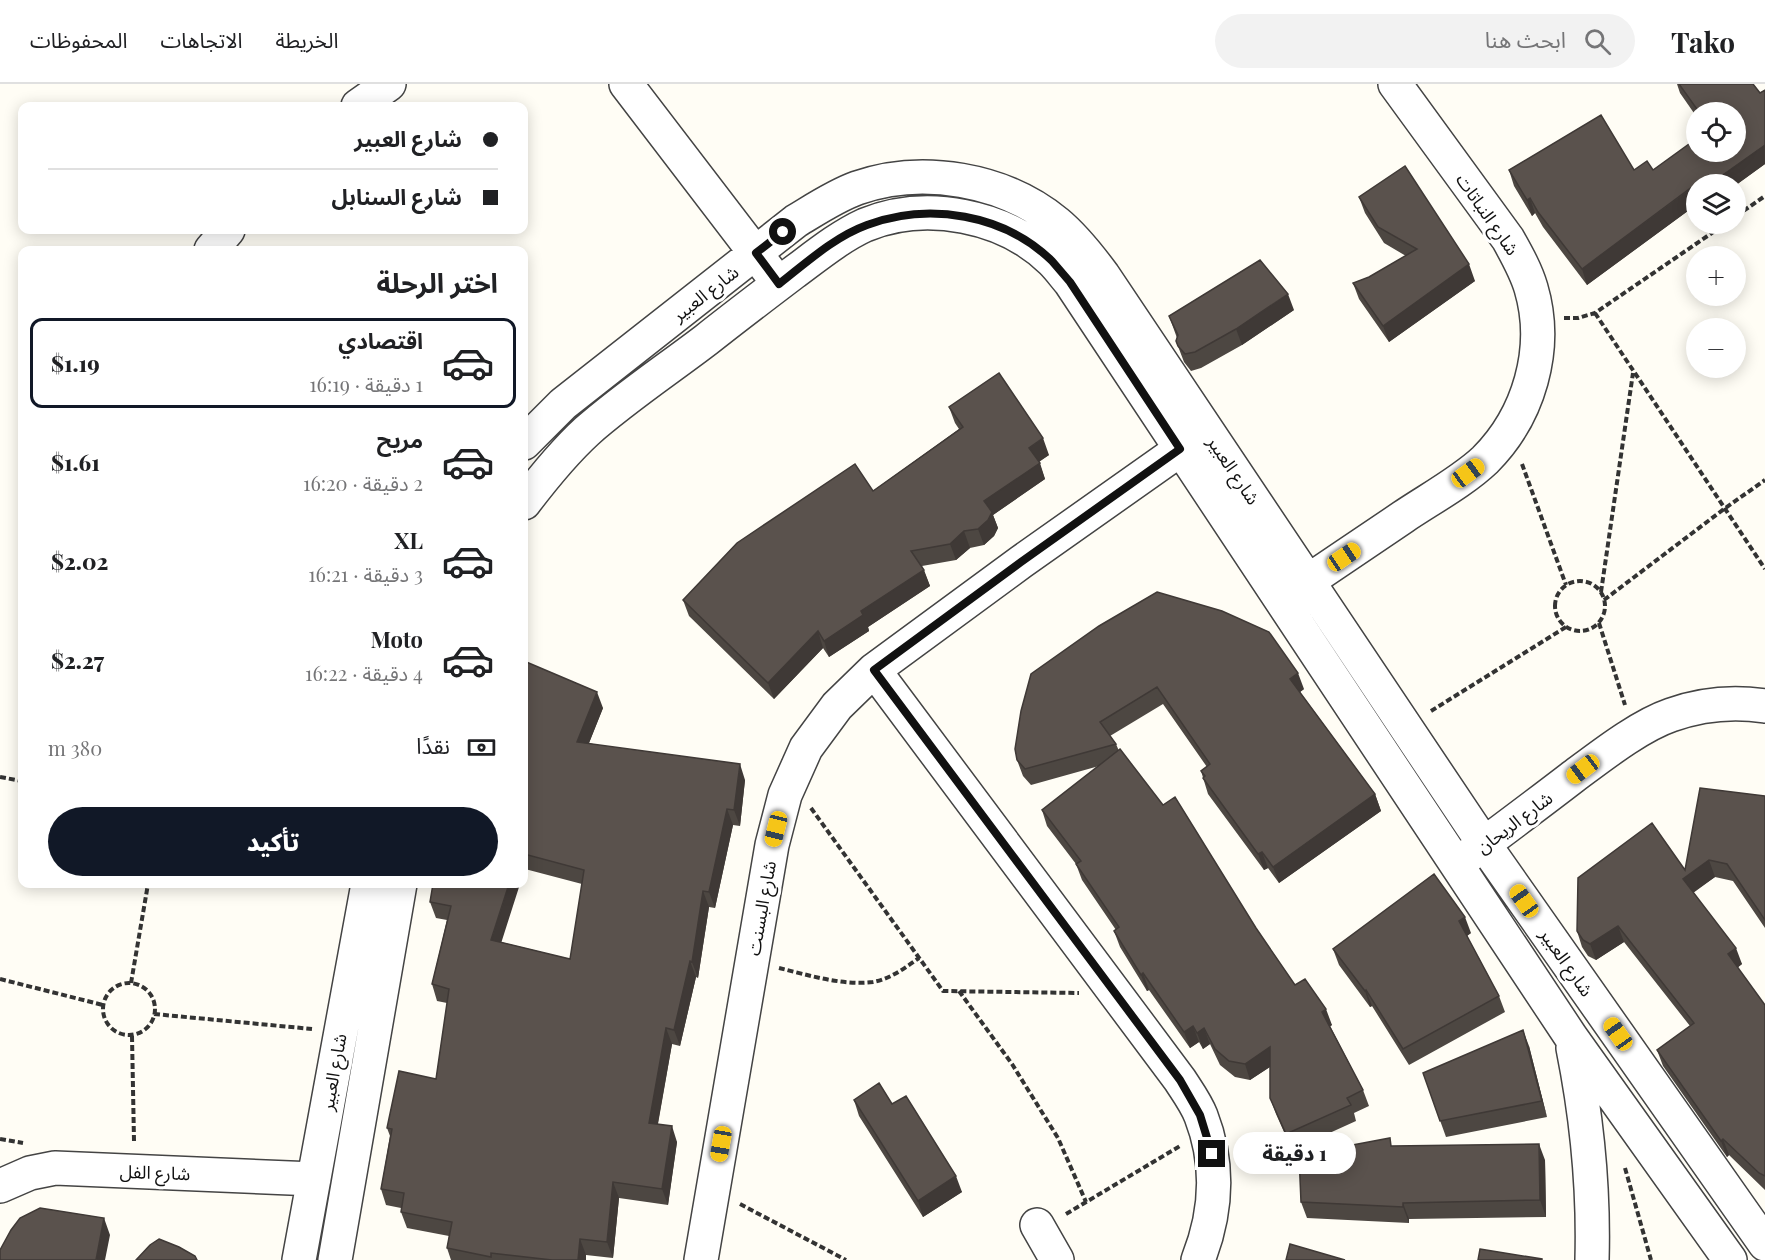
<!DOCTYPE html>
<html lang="ar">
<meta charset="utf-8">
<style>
body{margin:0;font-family:"Playfair Display","Noto Sans Arabic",serif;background:#f2f2f2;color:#202124;direction:rtl;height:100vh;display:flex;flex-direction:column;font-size:22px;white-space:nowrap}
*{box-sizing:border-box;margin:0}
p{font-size:20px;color:#757577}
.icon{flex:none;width:33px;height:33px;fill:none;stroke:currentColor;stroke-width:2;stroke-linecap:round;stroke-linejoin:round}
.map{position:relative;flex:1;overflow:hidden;direction:ltr}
.side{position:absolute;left:18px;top:162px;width:510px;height:642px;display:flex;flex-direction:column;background:#fff;border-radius:12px;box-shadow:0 3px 15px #0003;direction:rtl}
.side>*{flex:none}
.banner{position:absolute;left:18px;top:18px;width:510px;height:132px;border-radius:12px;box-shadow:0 3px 15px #0003;direction:rtl;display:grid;align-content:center;height:132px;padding:0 30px;background:#fff}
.tools{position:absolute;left:1686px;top:18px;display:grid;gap:12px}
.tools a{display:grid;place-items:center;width:60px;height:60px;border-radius:50%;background:#fff;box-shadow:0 3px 15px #0003;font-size:30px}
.end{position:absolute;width:27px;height:27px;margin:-14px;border:8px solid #111;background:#fff;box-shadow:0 0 0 3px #fff}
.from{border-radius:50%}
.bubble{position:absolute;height:42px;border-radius:21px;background:#fff;box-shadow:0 3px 15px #0003;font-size:20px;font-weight:800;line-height:42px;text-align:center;direction:rtl}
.car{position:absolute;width:18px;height:36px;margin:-18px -9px;border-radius:8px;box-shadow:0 0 4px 2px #0007;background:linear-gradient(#f5c518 24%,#345 0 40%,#f5c518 0 76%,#345 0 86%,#f5c518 0)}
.banner b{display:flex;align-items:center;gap:21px;height:57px;font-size:22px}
.banner b+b{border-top:2px solid #e0e0e0}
.banner i{width:15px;height:15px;background:#202124}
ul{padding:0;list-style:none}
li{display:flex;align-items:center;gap:18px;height:90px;margin:0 12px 9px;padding:0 18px;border:3px solid transparent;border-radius:12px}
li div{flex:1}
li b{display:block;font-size:22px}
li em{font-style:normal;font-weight:800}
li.on{border-color:#111827}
li>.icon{width:54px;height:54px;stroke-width:1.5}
h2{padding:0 30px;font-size:27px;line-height:72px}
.pay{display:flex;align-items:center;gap:15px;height:66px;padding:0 30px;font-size:22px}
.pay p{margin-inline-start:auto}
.action{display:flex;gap:12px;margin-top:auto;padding:12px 30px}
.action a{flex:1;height:69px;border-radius:36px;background:#111827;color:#fff;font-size:24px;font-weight:800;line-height:69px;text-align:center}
header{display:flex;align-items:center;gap:36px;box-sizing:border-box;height:84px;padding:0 30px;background:#fff;border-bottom:2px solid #e0e0e0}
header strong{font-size:28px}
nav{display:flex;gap:33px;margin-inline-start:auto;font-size:21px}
.search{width:420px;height:54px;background:#f2f2f2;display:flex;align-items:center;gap:15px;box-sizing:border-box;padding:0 21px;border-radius:33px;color:#757577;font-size:22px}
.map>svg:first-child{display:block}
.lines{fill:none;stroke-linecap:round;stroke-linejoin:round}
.minor-casing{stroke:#444;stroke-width:36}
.path{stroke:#333;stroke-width:4;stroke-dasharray:6 3;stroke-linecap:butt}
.minor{stroke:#fff;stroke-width:33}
.wall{fill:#4d4742}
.shaded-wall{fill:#3f3936}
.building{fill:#5a524d;stroke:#3f3936;stroke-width:1.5}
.route{stroke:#111;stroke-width:8}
.labels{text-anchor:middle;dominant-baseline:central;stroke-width:6;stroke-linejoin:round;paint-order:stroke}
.street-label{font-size:18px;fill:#111;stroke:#fff}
</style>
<header>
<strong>Tako</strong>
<div class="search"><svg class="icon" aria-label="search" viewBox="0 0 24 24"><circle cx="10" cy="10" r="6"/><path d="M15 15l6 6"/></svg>ابحث هنا</div>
<nav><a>الخريطة</a><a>الاتجاهات</a><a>المحفوظات</a></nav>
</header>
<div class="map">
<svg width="1765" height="1176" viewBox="0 0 1765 1176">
<rect width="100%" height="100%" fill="#fffdf5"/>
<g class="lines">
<defs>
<path id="minor" d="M626,0L769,187
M358,22L389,0
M211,166L228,146
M524,359L563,320L796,137C816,125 835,112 857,104C922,81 1004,95 1057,139C1075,154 1089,172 1103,191L1484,760L1765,1160
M524,419C543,394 563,369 587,347C623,315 668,285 706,256C735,233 764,211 793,189C816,172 839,153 865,141C926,116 1005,131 1052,177C1059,184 1064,191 1070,198L1571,953L1730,1176
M1289,510C1327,484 1365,459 1403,433C1428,416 1463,397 1485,376C1529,332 1549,265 1531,204C1526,187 1517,171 1508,155L1395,0
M874,586L1180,996C1187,1007 1196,1019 1201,1032C1220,1081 1217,1128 1198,1176
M1468,772C1504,745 1539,719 1574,692C1601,672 1639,642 1671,631C1702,620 1732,617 1765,622
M1573,964C1587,1034 1594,1104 1592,1176
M0,1102L30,1089L55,1084L314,1095
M1037,1141L1057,1176
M299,1176L368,800
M335,1176L400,800
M701,1176L772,761L785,711L806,664L837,622L874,586L1021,478L1198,353"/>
</defs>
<use href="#minor" class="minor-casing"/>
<path class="path" d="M1736,132L1765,112
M1595,229L1765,485
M1564,234H1578L1595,229L1725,140
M1522,380L1566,501
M1555 522a25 25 0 1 1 50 0a25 25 0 1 1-50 0Z
M1601,508L1633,289
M1604,516L1724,425L1765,396
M1599,539L1625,621
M1431,627L1566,543
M0,693L22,697
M811,724L943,907L1079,909
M779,884C808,891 843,902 873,898C890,895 905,884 919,874
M0,895L103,921
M103 925a26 26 0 1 1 52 0a26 26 0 1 1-52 0Z
M131,899L148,800
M959,907L1012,980L1058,1054L1086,1118
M154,930L312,945
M132,952L134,1057
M0,1055L23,1059
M1625,1084L1651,1176
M740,1120L846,1176
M1066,1130L1180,1062"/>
<use href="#minor" class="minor"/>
</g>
<path class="wall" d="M1677,0H1753L1760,9L1765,6V80L1736,101V100H1696V121L1587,201L1543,143L1535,129L1532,132L1514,102L1509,86H1653L1736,28H1696V32L1680,9Z
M1359,113L1475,197L1389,258L1359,215L1353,199L1369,193L1406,172L1384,159L1365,129Z
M1294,226L1242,261L1201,284L1191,287L1184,278L1176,257L1177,254L1169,232Z
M949,323L1049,371L1039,378L1045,395L993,431L998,444L994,452L984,461L970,464L956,476L922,482L930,502L868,543L869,547L829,573L823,564L774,615L689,532L683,516L873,407L959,345L955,339Z
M524,577L603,624L589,659L745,696L740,742L733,741L715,824L709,823L698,894L696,893L680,962L672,960L658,1040L677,1058L668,1121L619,1114L613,1174L586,1171V1176H451L447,1164L449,1152L407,1144L401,1128V1124L386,1121L381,1105L390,1052L387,1044L436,995L447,919L437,917L432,900L447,836L436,834L430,818L433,800L501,858L570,875L582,800L525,785L524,790Z
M1031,590L1304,605L1300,608L1375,710L1381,727L1279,799L1268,784L1264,786L1208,710L1201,687L1207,683L1163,620L1110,652L1116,660L1119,667L1256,844L1295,901L1332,941L1330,942L1363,1006L1369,1022L1354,1029L1356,1037L1292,1066L1276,1030L1270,1014V983L1250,996L1235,993L1220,981L1210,960L1203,965L1199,958L1190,964L1149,906L1147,907L1120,863L1114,847L1116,846L1082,796L1076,780L1047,742L1042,726L1099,682L1031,701L1023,692L1017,676Z
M1765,712V844L1733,797L1715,793L1693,808L1742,880L1737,884L1765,921V1106L1729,1071L1727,1073L1663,982L1657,966L1690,942L1624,858L1596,876L1588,872L1582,863L1577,847L1685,786Z
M1471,849L1467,852L1499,912L1505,928L1409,981L1372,922L1370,923L1339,881L1333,865Z
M1529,962L1547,1033L1446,1053L1423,989Z
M854,1016L892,1020L962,1108L923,1133L859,1032Z
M1393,1062L1545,1076L1546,1133L1409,1135V1139L1307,1134L1301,1118Z"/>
<path class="shaded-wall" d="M1765,61V80L1736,101V100H1710Z
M1696,101V121L1587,201L1582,185Z
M1530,114L1535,129L1532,132L1527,116Z
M1469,180L1475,197L1389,258L1383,242Z
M1288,210L1294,226L1242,261L1236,245Z
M1043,354L1049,371L1035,380L1029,364Z
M1040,379L1045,395L993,431L998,444L994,452L984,461L978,445L984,417Z
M964,447L970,464L956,476L950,460Z
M924,486L930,502L868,543L869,547L829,573L824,557L861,527Z
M818,547L823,564L774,615L768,599Z
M1298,589L1304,605L1296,611L1290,595Z
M597,608L603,624L583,674L577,658Z
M740,680L745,696L740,742L734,726Z
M1375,710L1381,727L1279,799L1273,783Z
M727,725L733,741L715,824L709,808Z
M1262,768L1268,784L1264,786L1258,770Z
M1709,776L1715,793L1689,812L1683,795Z
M509,800H520L497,872L491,856Z
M703,807L709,823L698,894L692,878Z
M1465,833L1471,849L1465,853L1459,837Z
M1618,842L1624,858L1596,876L1590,860Z
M1736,864L1742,880L1733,887L1728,870Z
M690,877L696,893L680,962L674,946Z
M1143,889L1149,906L1147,907L1141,891Z
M1366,906L1372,922L1370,923L1365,907Z
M1326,925L1332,941L1328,944L1322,928Z
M1193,942L1199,958L1190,964L1184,948Z
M666,944L672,960L655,1055L649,1039Z
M1204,944L1210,960L1203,965L1197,949Z
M1523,946L1529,962L1547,1033L1542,1017Z
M1270,963L1276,979L1250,996L1245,980Z
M672,1042L677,1058L668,1121L662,1105Z
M1723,1055L1729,1071L1727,1073L1721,1057Z
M1539,1060L1545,1076L1546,1133L1540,1116Z
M956,1092L962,1108L923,1133L918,1117Z
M613,1098L619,1114L613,1174L607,1158Z
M1403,1119L1409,1135V1139L1403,1123Z
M104,1134L110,1151L105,1176H96Z
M580,1155L586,1171V1176H578Z"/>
<path class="building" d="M1679,0H1753L1760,9L1765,6V61L1710,100H1696L1582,185L1538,128L1530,114L1527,116L1509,86L1601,31L1634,86L1647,77L1653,86L1696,55V68H1736V28H1699Z
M1405,82L1469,180L1383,242L1353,199L1369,193L1417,165L1378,143L1359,113Z
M1260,176L1288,210L1236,245L1195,268L1185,270L1178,262L1176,257L1178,251L1169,232Z
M999,289L1043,354L1029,364L1040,379L984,417L992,428L988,436L978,445L964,447L950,460L911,467L924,486L861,527L863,531L824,557L818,547L768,599L683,516L737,459L855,380L873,407L963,343L949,323Z
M1157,508L1222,527L1269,548L1298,589L1290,595L1375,710L1273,783L1262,768L1258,770L1203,694L1205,692L1201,687L1210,680L1157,603L1100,638L1116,660L1025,685L1017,676L1015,665L1021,627L1031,590L1099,542Z
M524,577L597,608L577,658L740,680L734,726L727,725L709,808L703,807L692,878L690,877L674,946L666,944L649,1039L672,1042L662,1105L613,1098L607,1158L580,1155L578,1176H552L491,1169V1173L447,1164L452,1138L401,1128L404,1109L381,1105L392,1045L387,1044L399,987L436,995L449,905L432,900L451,822L430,818L433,800H509L491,856L570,875L584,786L524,770Z
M1120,665L1163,721L1175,713L1256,844L1295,901L1305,895L1326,925L1322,928L1363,1006L1347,1014L1351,1021L1286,1050L1270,1014V963L1245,980L1229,977L1215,965L1204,944L1197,949L1193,942L1184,948L1143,889L1141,891L1114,847L1119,843L1076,780L1081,777L1042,726Z
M1700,704L1765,712V836L1727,780L1709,776L1683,795L1736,864L1728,870L1765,921V1092L1759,1089L1723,1055L1721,1057L1657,966L1694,939L1618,842L1590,860L1583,856L1577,847L1578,794L1652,739L1685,786Z
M1434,790L1465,833L1459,837L1499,912L1403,965L1366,906L1365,907L1333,865Z
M1523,946L1542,1017L1440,1037L1423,989Z
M879,999L892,1020L906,1012L956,1092L918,1117L854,1016Z
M1390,1054L1391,1062L1539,1060L1540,1116L1403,1119V1123L1301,1118L1299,1071Z
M40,1124L104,1134L96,1176H0V1166L11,1146L20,1134Z
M159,1155L179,1163L195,1172L197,1176H136L150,1161Z
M1290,1160L1345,1176H1286Z
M1480,1165L1542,1175V1176H1478Z"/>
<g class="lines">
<path class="route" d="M783,148L756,169L779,200C806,179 834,153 867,141C929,118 1004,130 1052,177C1058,184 1064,191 1070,198L1180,365L1021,478L874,586L1180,996L1200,1031L1212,1070"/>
</g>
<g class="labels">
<g class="street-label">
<text transform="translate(1488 130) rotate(55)">شارع النباتات</text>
<text transform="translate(705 209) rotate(-38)">شارع العبير</text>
<text transform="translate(1234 386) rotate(56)">شارع العبير</text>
<text transform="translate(1514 738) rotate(-37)">شارع الريحان</text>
<text transform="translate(761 824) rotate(-80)">شارع البسنت</text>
<text transform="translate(1567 878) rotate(55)">شارع العبير</text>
<text transform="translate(333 988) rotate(-80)">شارع العبير</text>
<text transform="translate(155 1088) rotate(2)">شارع الفل</text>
</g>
</g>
</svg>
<div class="tools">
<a><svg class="icon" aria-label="locate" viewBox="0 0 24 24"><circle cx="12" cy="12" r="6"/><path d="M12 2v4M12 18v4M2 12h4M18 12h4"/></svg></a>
<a><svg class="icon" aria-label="layers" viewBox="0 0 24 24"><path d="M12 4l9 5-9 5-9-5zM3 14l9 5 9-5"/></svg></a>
<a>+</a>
<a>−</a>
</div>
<i class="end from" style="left:783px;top:148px"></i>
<i class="end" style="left:1212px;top:1070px"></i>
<div class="bubble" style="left:1233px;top:1048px;width:123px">1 دقيقة</div>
<i class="car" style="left:1468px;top:389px;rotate:54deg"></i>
<i class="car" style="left:1344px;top:473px;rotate:56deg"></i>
<i class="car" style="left:1583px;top:685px;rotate:233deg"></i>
<i class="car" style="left:776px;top:745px;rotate:194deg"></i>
<i class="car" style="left:1524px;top:817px;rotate:325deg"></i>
<i class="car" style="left:1618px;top:950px;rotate:325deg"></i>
<i class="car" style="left:721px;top:1060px;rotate:190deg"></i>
<div class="banner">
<b><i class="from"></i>شارع العبير</b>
<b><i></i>شارع السنابل</b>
</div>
<section class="side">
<h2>اختر الرحلة</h2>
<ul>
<li class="on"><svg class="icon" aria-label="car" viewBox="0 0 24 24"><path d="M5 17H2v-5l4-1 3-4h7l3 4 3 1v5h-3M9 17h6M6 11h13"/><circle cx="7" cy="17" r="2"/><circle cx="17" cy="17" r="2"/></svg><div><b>اقتصادي</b><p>1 دقيقة · 16:19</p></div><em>$1.19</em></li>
<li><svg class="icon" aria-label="car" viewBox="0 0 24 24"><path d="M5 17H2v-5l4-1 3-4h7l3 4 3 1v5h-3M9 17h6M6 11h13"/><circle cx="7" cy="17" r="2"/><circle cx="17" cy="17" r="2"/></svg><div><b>مريح</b><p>2 دقيقة · 16:20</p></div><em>$1.61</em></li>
<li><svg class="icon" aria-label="car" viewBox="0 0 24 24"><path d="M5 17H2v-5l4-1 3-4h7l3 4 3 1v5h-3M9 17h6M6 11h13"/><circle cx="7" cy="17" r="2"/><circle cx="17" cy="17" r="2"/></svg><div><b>XL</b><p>3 دقيقة · 16:21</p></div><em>$2.02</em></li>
<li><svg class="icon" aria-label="car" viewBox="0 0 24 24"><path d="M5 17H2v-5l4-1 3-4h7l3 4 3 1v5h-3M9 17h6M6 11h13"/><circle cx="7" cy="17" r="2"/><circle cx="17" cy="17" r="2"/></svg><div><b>Moto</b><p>4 دقيقة · 16:22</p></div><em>$2.27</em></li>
</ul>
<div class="pay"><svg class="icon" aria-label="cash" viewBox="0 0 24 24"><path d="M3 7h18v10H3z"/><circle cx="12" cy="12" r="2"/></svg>نقدًا<p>380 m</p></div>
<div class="action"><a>تأكيد</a></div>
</section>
</div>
